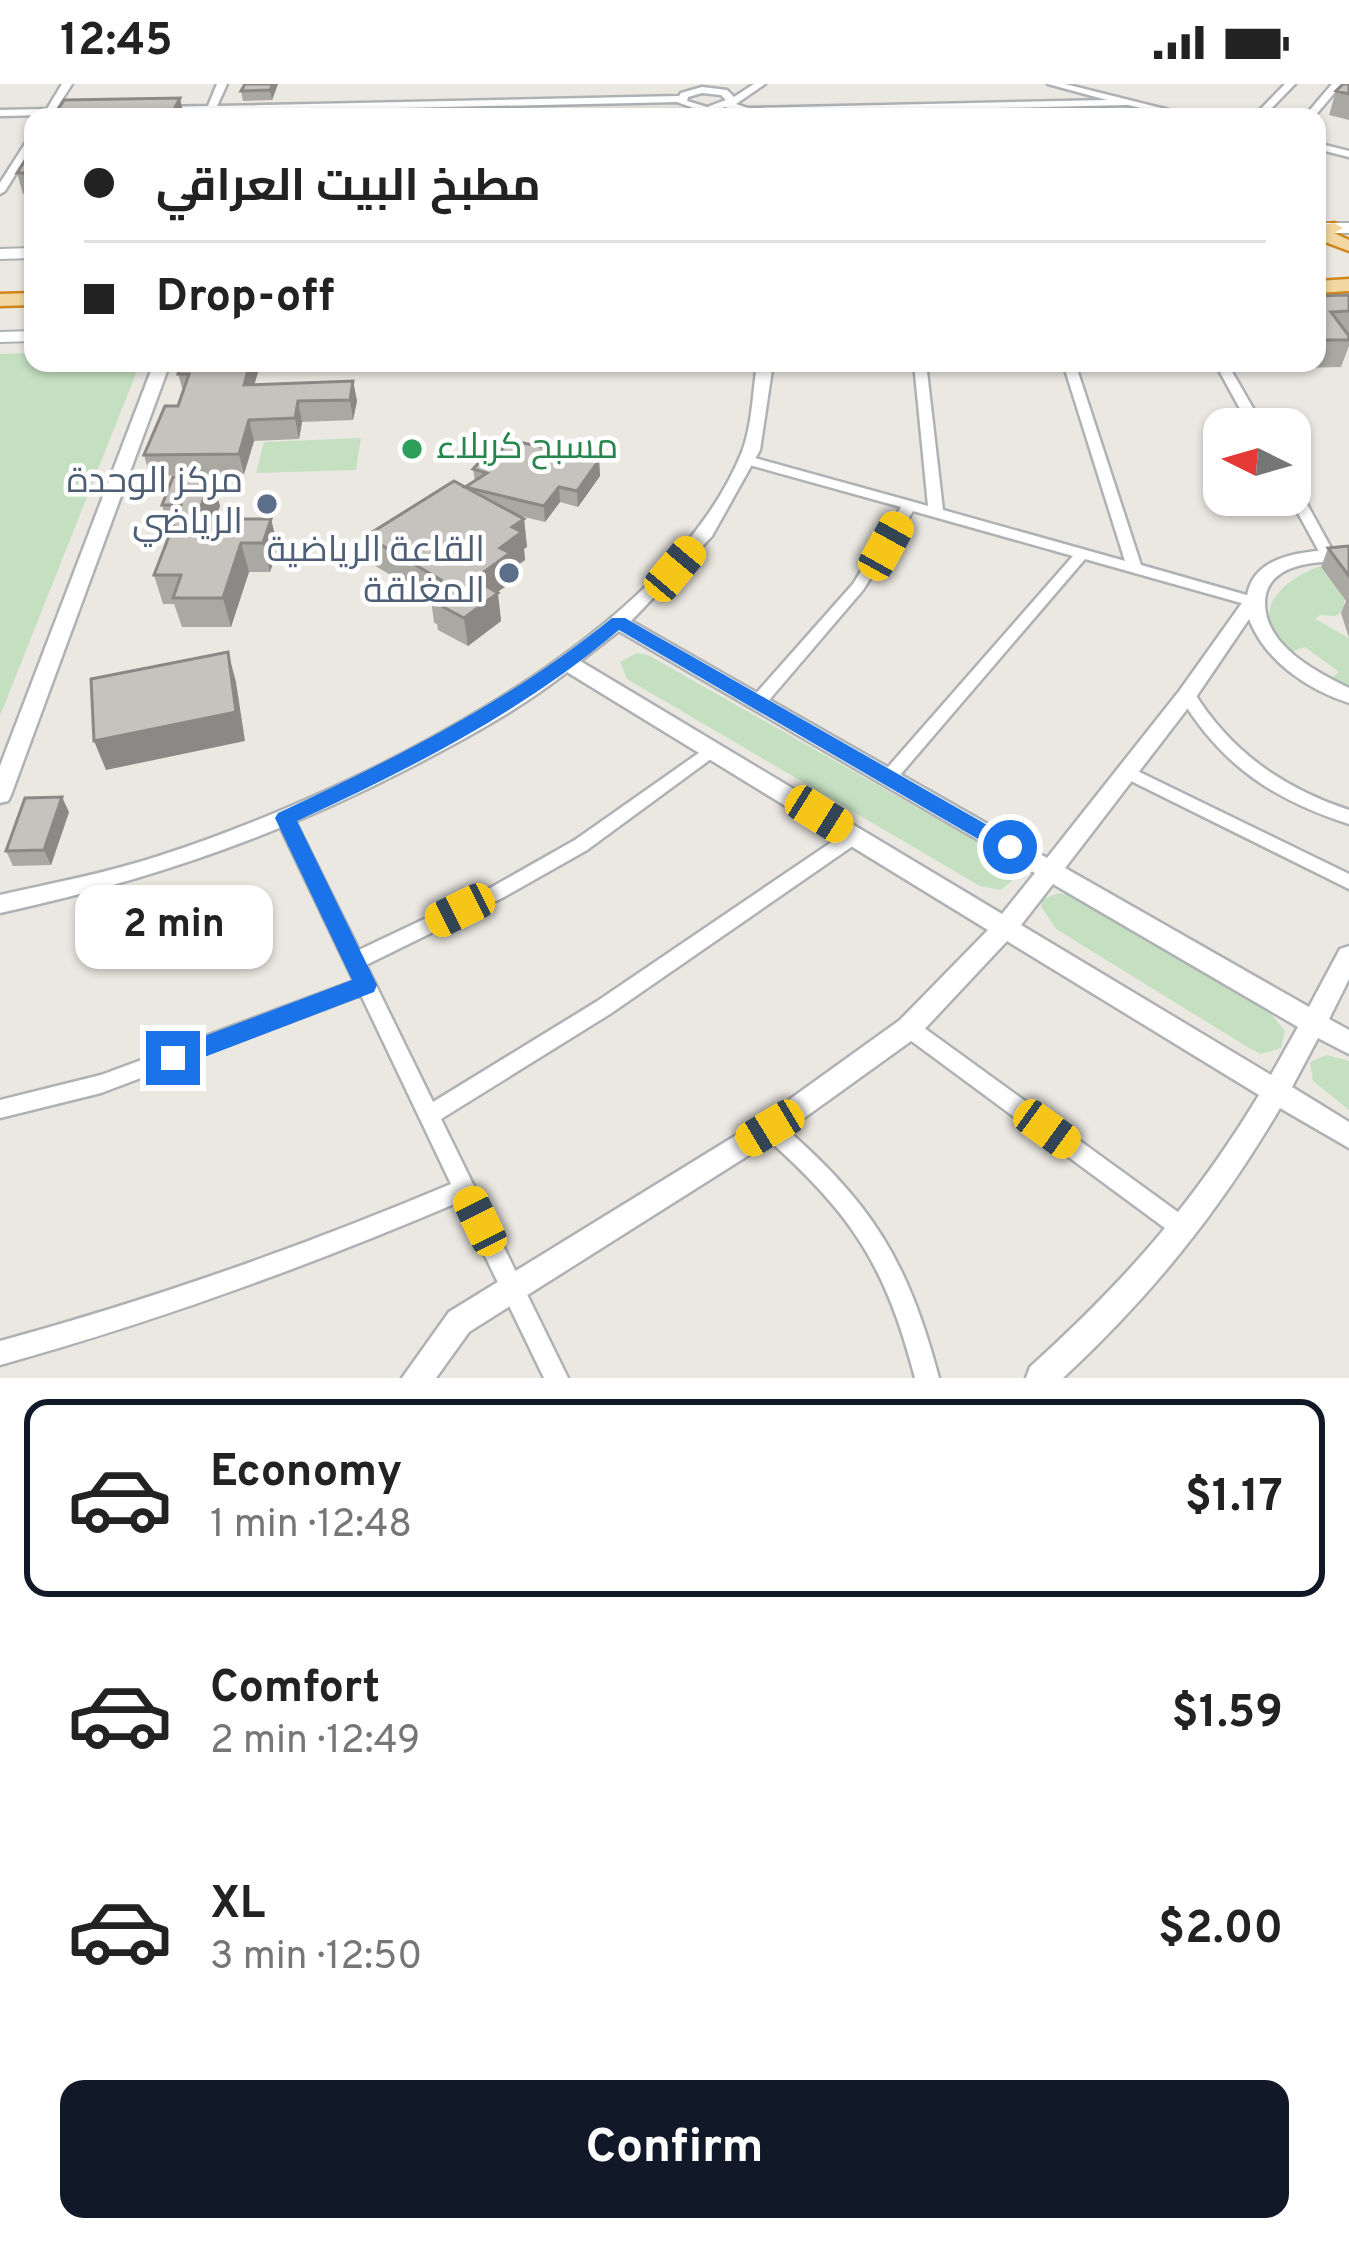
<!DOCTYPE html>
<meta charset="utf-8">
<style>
body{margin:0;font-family:Overpass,Cairo,sans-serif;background:#f6f6f6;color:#222;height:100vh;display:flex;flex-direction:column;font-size:45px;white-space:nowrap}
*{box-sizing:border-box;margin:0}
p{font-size:39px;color:#767676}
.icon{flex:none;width:66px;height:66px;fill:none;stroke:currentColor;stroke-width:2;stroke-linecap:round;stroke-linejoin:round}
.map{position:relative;height:1294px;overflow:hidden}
.details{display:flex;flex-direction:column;background:#fff;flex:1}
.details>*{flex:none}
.guide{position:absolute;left:24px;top:24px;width:1302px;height:264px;border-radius:24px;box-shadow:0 3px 9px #0004;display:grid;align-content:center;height:264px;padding:0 60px;background:#fff}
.needle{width:78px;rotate:275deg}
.buttons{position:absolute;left:1203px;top:324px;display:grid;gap:24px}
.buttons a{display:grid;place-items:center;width:108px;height:108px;border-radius:24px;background:#fff;box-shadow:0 3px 9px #0004;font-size:60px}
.end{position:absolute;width:54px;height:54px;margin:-27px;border:15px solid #1a73e8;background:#fff;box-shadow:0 0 0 6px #fff}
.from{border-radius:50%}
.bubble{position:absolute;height:84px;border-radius:24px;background:#fff;box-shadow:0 3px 9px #0004;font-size:39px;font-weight:700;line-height:84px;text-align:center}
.car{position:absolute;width:36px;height:72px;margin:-36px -18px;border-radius:15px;box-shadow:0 0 9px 3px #0007;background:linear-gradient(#f5c518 24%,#345 0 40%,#f5c518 0 76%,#345 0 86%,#f5c518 0)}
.guide b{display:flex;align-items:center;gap:42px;height:114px;font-size:45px}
.guide b+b{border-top:3px solid #e0e0e0}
.guide i{width:30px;height:30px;background:#222}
ul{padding:21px 0 0;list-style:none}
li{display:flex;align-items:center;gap:36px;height:198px;margin:0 24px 18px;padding:0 36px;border:6px solid transparent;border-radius:24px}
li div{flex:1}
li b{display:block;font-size:45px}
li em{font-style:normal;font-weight:700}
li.active{border-color:#111827}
li>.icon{width:108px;height:108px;stroke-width:1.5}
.cta{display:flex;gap:24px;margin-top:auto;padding:24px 60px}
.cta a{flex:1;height:138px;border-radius:24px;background:#111827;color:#fff;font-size:48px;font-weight:700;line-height:138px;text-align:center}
.status{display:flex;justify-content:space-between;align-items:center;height:84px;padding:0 60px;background:#fff;direction:ltr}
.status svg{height:33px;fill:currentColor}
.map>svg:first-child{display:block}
.green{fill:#c4e0c1}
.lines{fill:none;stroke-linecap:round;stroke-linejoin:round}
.minor-casing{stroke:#afb2b5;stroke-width:5}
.tertiary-casing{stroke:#afb2b5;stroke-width:5}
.secondary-casing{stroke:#aeb2b5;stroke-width:4}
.trunk-casing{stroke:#d1861b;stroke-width:5}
.minor{fill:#fff;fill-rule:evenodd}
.tertiary{fill:#fff;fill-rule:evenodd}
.secondary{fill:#fff;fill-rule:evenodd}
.trunk{fill:#f2d8a0;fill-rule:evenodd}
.wall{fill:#aaa8a3}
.shaded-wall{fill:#8b8885}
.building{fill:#c6c3be;stroke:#8b8885;stroke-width:3}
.route{fill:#1a73e8}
.leisure-dot{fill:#2e9e5b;stroke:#fff;stroke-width:4.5}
.service-dot{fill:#5c6f8a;stroke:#fff;stroke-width:4.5}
.labels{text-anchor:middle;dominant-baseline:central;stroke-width:9;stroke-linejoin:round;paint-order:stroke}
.leisure-label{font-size:36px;fill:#27864d;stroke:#fff;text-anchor:start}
.service-label{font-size:36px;fill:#4e5e75;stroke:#fff;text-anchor:end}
</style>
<div class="status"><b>12:45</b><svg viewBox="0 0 49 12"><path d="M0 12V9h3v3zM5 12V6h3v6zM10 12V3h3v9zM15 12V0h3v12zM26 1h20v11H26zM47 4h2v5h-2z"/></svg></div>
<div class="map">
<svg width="1349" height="1294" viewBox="0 0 1349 1294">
<rect width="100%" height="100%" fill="#ebe8e2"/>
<path class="green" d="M33,269V279L139,282L0,632V270Z
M361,354L356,386L256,389L264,358Z
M1320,482L1334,501L1346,504L1344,520L1349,521L1336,532L1320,531L1315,535L1349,554V608L1330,596L1339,588L1305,563L1291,568C1246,531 1278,498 1320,482Z
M637,569L650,572L1004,773L1015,787L1014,795L1001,806L980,802L627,595L620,578Z
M1059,809L1076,813L1271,930L1285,947L1281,964L1261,970L1249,964L1056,845L1041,822L1043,815Z
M1327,971L1349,977V1026L1313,997L1310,978Z"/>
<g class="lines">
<defs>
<path id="minor" d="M62,0H72L56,25L75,24L80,27L78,29L53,30L51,33H43V31L0,32V26L47,25Z
M217,0H227L217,22L679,12L681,9L702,3L727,6L734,13L754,0H765L736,20L748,24L1107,16L1048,0H1065L1197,33H1180L1128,21L747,30L725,23L707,29L677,18L215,28L212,33H204L205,28L161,29L156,26L161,23L208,22ZM702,9L721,11L726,16L707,23L687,17L688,13Z
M1285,0H1295L1263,33H1253Z
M1332,0H1342L1314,33H1304Z
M33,51V62L5,107L0,110V99L30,52Z
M1317,59L1349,67V73L1317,65Z
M914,279H926L943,426L1125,477L1063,279H1075L1141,481L1257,514L1260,517L1252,522L1085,475L894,698H882L879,694L882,690L1073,472L913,427L863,506L764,622H752L750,618L752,614L853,500L901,423L746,380L744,377L751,373L928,422Z
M1215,279H1227L1265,345H1251Z
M1290,398L1297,402L1335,471L1333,474L1328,476L1321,471L1288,411Z
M1187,605L1193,607C1230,667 1282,704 1349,726V740C1272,715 1221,681 1179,611Z
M713,659L721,665L719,669L587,766L504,813L366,881L433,1018L596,918L848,747H860L863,752L860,757L610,930L441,1035L568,1294H544L459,1118C309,1182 157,1237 0,1281V1257C154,1215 304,1162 451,1100L361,911L101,1009L0,1034V1016L101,991L354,897L276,734L279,729H291L359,866L492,803L575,756Z
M1127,682L1349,790V805L1121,692L1119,688L1121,684Z
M909,936L916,938L1193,1139L1196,1146L1193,1153L1185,1156L1177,1153L902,950L899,944L902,938Z
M770,1035L777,1037C871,1118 907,1174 939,1294H915C885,1179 851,1129 763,1051L760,1044L763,1037Z"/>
<path id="tertiary" d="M154,279H170L11,711L8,717L0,719V682Z
M757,279H773L760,366L712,452L631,537L1047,774L1180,606L1247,512C1254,467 1313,467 1349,465V477C1327,478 1303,477 1283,488C1271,495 1265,506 1265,519C1265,562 1316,588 1349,604V619C1307,605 1266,578 1249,535L1194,616L1065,784L1309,923L1340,865L1349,862V895L1329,935L1349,946V970L1318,954L1292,1003L1349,1038V1064L1280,1024C1219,1128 1151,1212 1063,1294H1026L1030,1283C1124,1198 1193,1120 1259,1011L1007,857L918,952L779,1052L469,1248L436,1294H402L449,1228L761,1036L900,936L988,846L567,588C520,625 465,655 411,683C276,753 148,797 0,829V811C53,799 107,789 159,772C345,712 665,560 742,368C752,342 753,307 757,279ZM619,547L1035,789L1002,830L580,577ZM1053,800L1298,943L1271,991L1021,841Z"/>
<path id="secondary" d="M1317,139H1349V149H1317Z
M33,164V174L0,175V165Z
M33,247V257L0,258V248Z"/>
<path id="trunk" d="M1334,139L1343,144L1334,149L1349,156V167L1317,155L1319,142Z
M1349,195V207L1317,209V197Z
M33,209V221L0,222V210Z"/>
</defs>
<use href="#minor" class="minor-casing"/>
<use href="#tertiary" class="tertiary-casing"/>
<use href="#secondary" class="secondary-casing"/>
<use href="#trunk" class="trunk-casing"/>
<use href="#minor" class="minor"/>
<use href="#tertiary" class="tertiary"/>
<use href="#secondary" class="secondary"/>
<use href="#trunk" class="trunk"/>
</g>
<path class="wall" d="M278,0L272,16L243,17L241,7Z
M1349,0V36L1329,31L1336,7Z
M33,64V109L23,110L17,89Z
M1349,211V262L1341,283L1257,285L1253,279H1317V212Z
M183,279H261L254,300L353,297L357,317L353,336L302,338L299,355L254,357L244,390L150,392L144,371L178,322L183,307L178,290Z
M496,372L599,376L600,392L578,423L560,418L545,438L516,431L524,435L527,463L524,465L525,476L512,485L513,497L497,508L501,537L468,562L438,546L437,540L434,539L431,515L372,480L366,452L465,403L475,397L473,385Z
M162,421L220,422L217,430H241L242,435H271L278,464L270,488H249L231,543H182L174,520H163L154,491L170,448Z
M1349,462V554L1341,529L1346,517L1321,483L1328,464Z
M69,728L51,781L13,782L6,767Z"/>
<path class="shaded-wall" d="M273,0H278L272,16L270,6Z
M180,14L184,33H170Z
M250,279H261L248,321L244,301Z
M353,297L357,317L353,336L350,316Z
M298,317L302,338L299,355L295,334Z
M249,336L254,357L244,390L239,370Z
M599,376L600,392L578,423L577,407Z
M212,393L220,422L207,459L198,430Z
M559,403L560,418L545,438L544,422Z
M271,435L278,464L270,488L263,459Z
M524,435L527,463L524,465L525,476L512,485L513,497L477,523L474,495L500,464L512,443Z
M241,459L249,488L231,543L223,514Z
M498,509L501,537L468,562L464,534Z
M228,568L236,598L245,657L106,686L94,657Z
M62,713L69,728L51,781L44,766Z"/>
<path class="building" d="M245,0H273L270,6L241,7Z
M1343,0H1349V10L1336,7Z
M180,14L170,33H53L64,16Z
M33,64V89H17Z
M1349,211V227L1331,228L1349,252V256H1317V212Z
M183,279H250L244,301L353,297L350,316L298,317L295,334L249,336L239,370L144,371L165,322H178L189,290H178Z
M510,356L599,376L577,407L559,403L544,422L465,403L487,389L473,385L487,370L496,372Z
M173,393H212L198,430H241L239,435H271L263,459H241L223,514H173L181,491H154L181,421H162Z
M454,397L524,435L512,443L522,448L500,464L510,469L474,495L498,509L464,534L434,518L438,515L430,511L441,496L366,452Z
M1349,462V492L1328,464Z
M228,568L236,628L94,657L91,595Z
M62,713L44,766L6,767L25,714Z"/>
<path class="route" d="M612,534H625L1017,758V769H1002L619,546C522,628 412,684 297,737L377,901L374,908L173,985L165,982V967L352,896L275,734L278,729C398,673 509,618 612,534Z"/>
<circle class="leisure-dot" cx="412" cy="365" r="12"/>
<g class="service-dot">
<circle cx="267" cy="420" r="12"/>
<circle cx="509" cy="489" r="12"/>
</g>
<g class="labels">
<g class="leisure-label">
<text x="436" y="365">مسبح كربلاء</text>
</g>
<g class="service-label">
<text x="243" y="399">مركز الوحدة<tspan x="243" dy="41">الرياضي</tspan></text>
<text x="485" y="468">القاعة الرياضية<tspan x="485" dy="41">المغلقة</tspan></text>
</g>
</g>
</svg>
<div class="buttons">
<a><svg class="needle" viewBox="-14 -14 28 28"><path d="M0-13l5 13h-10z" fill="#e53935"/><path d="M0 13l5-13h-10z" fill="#767676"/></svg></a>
</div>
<i class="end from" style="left:1010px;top:763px"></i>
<i class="end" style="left:173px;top:974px"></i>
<div class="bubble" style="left:75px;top:801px;width:198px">2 min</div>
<i class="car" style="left:886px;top:462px;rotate:29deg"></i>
<i class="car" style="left:675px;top:485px;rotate:40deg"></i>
<i class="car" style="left:819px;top:730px;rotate:122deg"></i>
<i class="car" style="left:460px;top:826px;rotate:244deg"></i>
<i class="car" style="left:770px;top:1044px;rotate:239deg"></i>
<i class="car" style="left:1047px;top:1045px;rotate:126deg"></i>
<i class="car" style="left:480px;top:1137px;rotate:334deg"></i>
<div class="guide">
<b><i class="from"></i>مطبخ البيت العراقي</b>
<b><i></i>Drop-off</b>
</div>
</div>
<section class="details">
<ul>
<li class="active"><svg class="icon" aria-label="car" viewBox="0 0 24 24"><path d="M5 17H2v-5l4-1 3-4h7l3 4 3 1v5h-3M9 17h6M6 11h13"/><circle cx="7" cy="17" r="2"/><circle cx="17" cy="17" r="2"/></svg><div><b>Economy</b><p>1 min · 12:48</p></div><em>$1.17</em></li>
<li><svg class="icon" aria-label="car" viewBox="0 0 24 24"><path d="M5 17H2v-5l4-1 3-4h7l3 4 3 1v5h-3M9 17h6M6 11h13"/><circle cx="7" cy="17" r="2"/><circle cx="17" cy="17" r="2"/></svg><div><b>Comfort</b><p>2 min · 12:49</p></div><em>$1.59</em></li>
<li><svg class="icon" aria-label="car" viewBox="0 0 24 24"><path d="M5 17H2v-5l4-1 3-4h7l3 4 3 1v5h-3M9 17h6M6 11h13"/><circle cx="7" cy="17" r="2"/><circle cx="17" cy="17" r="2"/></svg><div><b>XL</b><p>3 min · 12:50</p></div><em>$2.00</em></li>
</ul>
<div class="cta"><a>Confirm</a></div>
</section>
